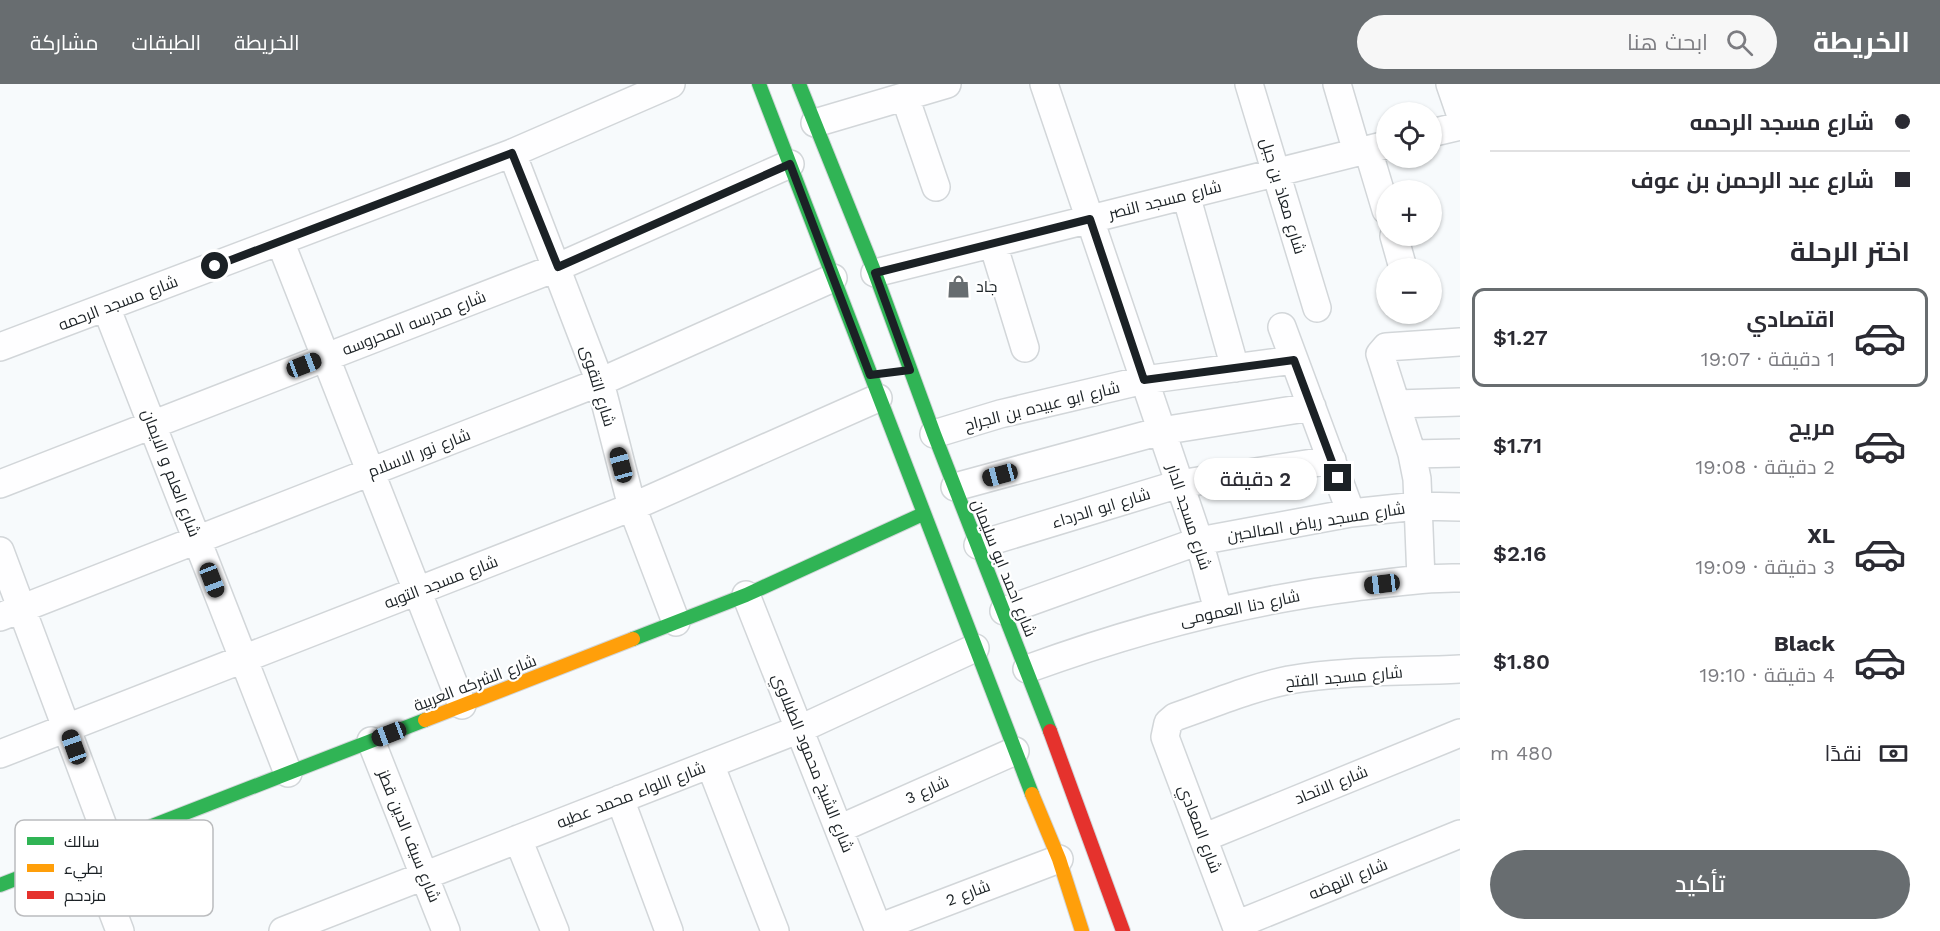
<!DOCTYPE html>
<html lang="ar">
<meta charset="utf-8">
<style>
body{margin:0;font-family:"Work Sans",Cairo,sans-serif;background:#f7f7f7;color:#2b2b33;direction:rtl;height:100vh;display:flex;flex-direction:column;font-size:22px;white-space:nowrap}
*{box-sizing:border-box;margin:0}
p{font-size:20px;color:#7c7c81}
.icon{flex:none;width:33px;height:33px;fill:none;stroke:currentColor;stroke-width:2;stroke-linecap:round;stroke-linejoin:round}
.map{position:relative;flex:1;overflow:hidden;direction:ltr}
.details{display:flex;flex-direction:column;background:#fff;width:480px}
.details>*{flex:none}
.banner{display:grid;align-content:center;height:132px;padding:0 30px;background:#fff}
.fabs{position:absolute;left:1376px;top:18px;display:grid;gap:12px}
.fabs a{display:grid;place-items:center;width:66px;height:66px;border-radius:50%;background:#fff;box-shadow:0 2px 4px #0004;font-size:30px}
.end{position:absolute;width:27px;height:27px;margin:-14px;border:8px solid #1b2125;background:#fff;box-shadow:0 0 0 3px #fff}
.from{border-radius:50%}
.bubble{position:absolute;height:42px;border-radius:21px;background:#fff;box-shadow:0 2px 4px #0004;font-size:20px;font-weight:600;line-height:42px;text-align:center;direction:rtl}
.car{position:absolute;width:18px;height:36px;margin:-18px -9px;border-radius:8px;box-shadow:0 0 4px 2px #0007;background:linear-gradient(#222 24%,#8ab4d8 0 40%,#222 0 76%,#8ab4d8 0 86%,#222 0)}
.banner b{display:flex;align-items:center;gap:21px;height:57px;font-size:22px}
.banner b+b{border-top:2px solid #e1e1e2}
.banner i{width:15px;height:15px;background:#2b2b33}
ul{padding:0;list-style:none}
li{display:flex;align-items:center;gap:18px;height:99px;margin:0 12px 9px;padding:0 18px;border:3px solid transparent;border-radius:12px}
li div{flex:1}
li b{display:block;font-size:22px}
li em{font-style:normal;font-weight:600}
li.current{border-color:#686d70}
li>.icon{width:54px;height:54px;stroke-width:1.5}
h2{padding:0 30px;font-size:27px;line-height:72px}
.pay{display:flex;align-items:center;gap:15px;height:66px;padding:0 30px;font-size:22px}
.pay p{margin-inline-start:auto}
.action{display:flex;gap:12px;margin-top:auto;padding:12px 30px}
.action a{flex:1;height:69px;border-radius:36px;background:#686d70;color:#fff;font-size:24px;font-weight:600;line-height:69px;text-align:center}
header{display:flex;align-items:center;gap:36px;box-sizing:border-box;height:84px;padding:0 30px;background:#686d70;color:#fff}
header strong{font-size:28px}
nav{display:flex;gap:33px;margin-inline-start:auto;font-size:21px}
.search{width:420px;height:54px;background:#f7f7f7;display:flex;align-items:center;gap:15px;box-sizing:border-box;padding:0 21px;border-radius:33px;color:#7c7c81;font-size:22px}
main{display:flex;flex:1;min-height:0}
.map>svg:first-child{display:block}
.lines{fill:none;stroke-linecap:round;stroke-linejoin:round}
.street-casing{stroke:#d2d6d9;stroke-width:30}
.fast-casing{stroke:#d2d6d9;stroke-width:16}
.slow-casing{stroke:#d2d6d9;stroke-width:16}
.jam-casing{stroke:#d2d6d9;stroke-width:16}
.street{stroke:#fefeff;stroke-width:27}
.fast{stroke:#30b455;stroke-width:14}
.slow{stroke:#ff9f0a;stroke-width:14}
.jam{stroke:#e5322d;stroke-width:14}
.route{stroke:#1b2125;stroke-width:8}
.labels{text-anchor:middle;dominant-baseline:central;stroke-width:4.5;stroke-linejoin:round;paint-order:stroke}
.street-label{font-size:16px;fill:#1b2125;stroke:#fff}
.poi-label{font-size:16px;fill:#1b2125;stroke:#fff;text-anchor:start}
.key{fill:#fff;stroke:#bbbcbe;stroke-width:1.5}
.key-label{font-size:16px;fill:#1b2125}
</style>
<header>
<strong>الخريطة</strong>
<div class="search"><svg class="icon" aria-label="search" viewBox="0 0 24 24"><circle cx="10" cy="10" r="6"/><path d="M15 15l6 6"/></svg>ابحث هنا</div>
<nav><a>الخريطة</a><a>الطبقات</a><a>مشاركة</a></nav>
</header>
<main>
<section class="details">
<div class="banner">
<b><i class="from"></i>شارع مسجد الرحمه</b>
<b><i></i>شارع عبد الرحمن بن عوف</b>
</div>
<h2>اختر الرحلة</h2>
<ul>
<li class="current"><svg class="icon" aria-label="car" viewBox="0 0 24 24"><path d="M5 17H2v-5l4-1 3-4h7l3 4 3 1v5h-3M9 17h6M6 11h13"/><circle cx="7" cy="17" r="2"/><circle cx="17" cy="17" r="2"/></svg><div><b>اقتصادي</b><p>1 دقيقة · 19:07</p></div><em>$1.27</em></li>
<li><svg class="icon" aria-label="car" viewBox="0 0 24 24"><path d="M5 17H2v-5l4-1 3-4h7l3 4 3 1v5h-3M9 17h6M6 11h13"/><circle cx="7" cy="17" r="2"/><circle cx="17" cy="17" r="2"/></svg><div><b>مريح</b><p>2 دقيقة · 19:08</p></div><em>$1.71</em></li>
<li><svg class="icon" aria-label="car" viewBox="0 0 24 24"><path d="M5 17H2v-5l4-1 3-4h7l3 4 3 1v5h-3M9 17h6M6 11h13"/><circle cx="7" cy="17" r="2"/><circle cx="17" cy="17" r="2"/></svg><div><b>XL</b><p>3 دقيقة · 19:09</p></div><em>$2.16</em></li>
<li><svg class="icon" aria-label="car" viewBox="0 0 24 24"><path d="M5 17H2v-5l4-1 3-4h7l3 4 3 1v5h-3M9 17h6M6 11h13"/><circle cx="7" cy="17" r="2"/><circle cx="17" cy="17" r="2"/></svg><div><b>Black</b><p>4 دقيقة · 19:10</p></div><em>$1.80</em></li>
</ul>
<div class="pay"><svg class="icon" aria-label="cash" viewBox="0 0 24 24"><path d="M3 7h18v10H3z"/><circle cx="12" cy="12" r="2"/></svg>نقدًا<p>480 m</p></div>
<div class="action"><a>تأكيد</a></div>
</section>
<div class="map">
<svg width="1460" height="847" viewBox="0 0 1460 847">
<rect width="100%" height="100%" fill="#f7fafc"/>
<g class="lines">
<defs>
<path id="street" d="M1044,0L1199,457L1218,526
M1249,0L1317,224
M1337,0L1357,68
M1450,0L1460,29
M905,13L936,103
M815,39L947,0
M1431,49L1460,42
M1368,66L1386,126
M512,69L600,298L632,423L676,538
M1186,111L1235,284
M1394,152L1403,184
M280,157L462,621
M993,160L1025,264
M875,189L1386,61
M106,223L288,689
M1282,243L1351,429
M0,263L512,69L671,0
M1397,320L1460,318
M934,350L1000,330L1144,296L1294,276
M1412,370L1460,369
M0,400L558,183L790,80
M955,403L1161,347L1312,323
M978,461L1179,400L1332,376
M0,467L109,758
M1421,495L1417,395L1412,370L1380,270L1386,263L1460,258
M746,511L879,847
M1004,527L1199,457L1351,429L1417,422L1460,423
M0,533L600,298L833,194
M1027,585C1134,546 1242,517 1355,503C1390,499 1425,493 1460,494
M371,657L446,847
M0,670L632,423L878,314
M710,680L775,847
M620,715L669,847
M839,745L1015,667
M1203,754L1460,649
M518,755L555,847
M89,766L120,847
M1236,841L1460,750
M878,844L1059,775
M283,847L800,645L975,564
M1238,847L1165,653L1168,639L1175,633C1213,620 1250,604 1289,596C1345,586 1404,588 1460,585"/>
<path id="fast" d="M759,0L1032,710
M799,0L875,189L934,350L1050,647
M633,555L746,511L923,430
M0,801L425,636"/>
<path id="slow" d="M425,636L633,555
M1032,710L1059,775L1082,847"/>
<path id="jam" d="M1050,647L1123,847"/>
</defs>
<use href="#street" class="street-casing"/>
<use href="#fast" class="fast-casing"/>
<use href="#slow" class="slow-casing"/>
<use href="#jam" class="jam-casing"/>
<use href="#street" class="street"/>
<use href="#fast" class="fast"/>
<use href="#slow" class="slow"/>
<use href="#jam" class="jam"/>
</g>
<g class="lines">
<path class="route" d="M215,182L512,69L558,183L790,80L870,291L910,286L875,189L1090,135L1144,296L1294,276L1338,394"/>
</g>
<defs>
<symbol id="shop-bare" viewBox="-9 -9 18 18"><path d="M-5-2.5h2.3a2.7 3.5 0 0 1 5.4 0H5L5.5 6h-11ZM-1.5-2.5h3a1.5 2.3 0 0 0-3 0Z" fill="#686d70" stroke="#fff" stroke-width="2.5" paint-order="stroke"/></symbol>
</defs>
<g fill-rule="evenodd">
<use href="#shop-bare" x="942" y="186" width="33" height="33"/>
</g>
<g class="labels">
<g class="street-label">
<text transform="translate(1283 112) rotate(73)">شارع معاذ بن جبل</text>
<text transform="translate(1165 116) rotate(-14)">شارع مسجد النصر</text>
<text transform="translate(118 219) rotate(-21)">شارع مسجد الرحمه</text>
<text transform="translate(414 239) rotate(-21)">شارع مدرسه المحروسه</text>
<text transform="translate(598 302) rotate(73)">شارع التقوى</text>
<text transform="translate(1042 322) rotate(-14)">شارع ابو عبيده بن الجراح</text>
<text transform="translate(419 369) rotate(-21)">شارع نور الاسلام</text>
<text transform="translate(171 389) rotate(69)">شارع العلم و الايمان</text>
<text transform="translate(1101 424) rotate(-17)">شارع ابو الدرداء</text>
<text transform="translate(1189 433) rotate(72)">شارع مسجد الدار</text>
<text transform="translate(1316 438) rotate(-9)">شارع مسجد رياض الصالحين</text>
<text transform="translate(1004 484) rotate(68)">شارع احمد ابو سليمان</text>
<text transform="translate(441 498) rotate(-21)">شارع مسجد التوبه</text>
<text transform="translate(1240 524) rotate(-12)">شارع دنا العمومى</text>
<text transform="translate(1344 593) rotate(-5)">شارع مسجد الفتح</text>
<text transform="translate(475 599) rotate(-21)">شارع الشركه العربية</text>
<text transform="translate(813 679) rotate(68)">شارع الشيخ محمود الطبلاوي</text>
<text transform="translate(1331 701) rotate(-22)">شارع الاتحاد</text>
<text transform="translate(927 706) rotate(-24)">شارع 3</text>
<text transform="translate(631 711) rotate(-21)">شارع اللواء محمد عطيه</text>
<text transform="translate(1200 745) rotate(69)">شارع المعادي</text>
<text transform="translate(409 752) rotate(68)">شارع سيف الدين قطز</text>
<text transform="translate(1348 795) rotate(-22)">شارع النهضه</text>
<text transform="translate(968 809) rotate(-21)">شارع 2</text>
</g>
<g class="poi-label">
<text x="976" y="202">جاد</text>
</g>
</g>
<rect x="15" y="736" width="198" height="96" rx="9" class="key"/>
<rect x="27" y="753" width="27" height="8" fill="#30b455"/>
<rect x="27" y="780" width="27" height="8" fill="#ff9f0a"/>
<rect x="27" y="807" width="27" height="8" fill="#e5322d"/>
<g class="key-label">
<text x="64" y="763">سالك</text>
<text x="64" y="790">بطيء</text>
<text x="64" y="817">مزدحم</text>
</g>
</svg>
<div class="fabs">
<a><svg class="icon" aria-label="locate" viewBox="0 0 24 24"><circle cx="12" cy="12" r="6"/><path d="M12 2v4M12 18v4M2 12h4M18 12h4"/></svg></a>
<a>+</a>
<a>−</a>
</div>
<i class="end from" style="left:215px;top:182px"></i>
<i class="end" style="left:1338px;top:394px"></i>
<div class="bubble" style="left:1194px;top:374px;width:123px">2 دقيقة</div>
<i class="car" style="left:304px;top:281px;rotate:69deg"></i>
<i class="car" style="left:621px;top:381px;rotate:345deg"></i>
<i class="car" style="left:1000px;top:391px;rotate:255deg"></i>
<i class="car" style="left:212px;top:496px;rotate:159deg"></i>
<i class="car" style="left:1382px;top:500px;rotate:263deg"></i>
<i class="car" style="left:389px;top:650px;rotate:249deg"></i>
<i class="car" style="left:74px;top:663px;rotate:340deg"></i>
</div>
</main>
